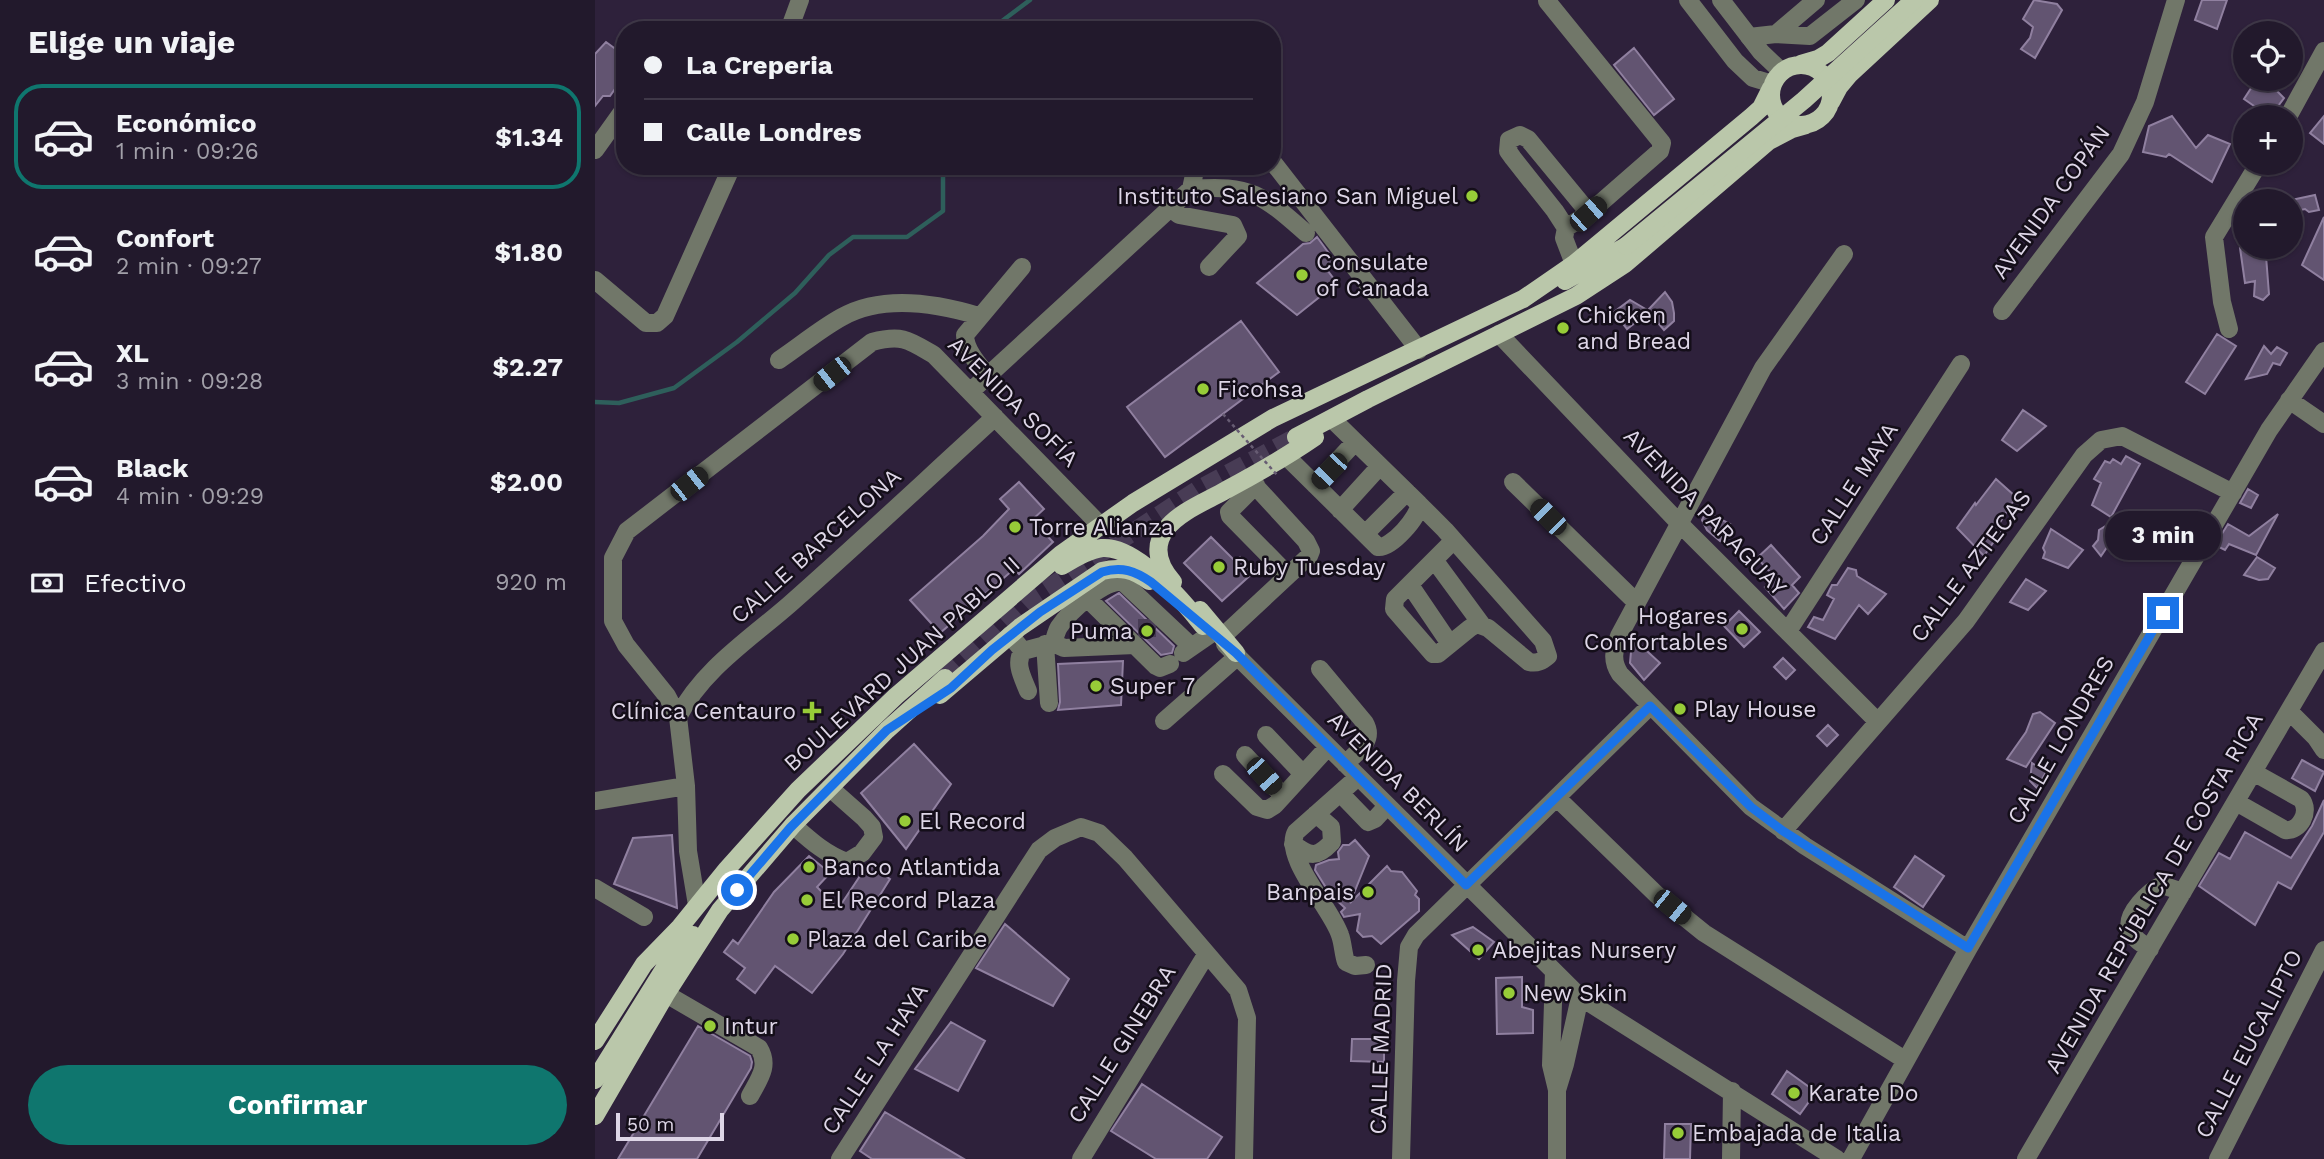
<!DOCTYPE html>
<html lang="es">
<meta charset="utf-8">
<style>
body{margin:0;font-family:"Work Sans",sans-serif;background:#2e2638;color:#f1f3f6;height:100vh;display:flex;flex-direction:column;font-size:26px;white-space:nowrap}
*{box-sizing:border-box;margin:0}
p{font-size:23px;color:#a2a0a9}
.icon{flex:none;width:38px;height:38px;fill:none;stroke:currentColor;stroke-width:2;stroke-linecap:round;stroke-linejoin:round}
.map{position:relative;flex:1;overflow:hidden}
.panel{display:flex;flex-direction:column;background:#22192c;width:595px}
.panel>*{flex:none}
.top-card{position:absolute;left:21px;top:21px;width:665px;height:154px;border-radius:28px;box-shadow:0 2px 5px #0004,0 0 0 2px #3f3848;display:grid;align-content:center;height:154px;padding:0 28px;background:#22192c}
.controls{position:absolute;left:1638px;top:21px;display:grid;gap:14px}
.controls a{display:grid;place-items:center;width:70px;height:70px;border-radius:50%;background:#22192c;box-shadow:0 2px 5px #0004,0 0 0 2px #3f3848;font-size:35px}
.scale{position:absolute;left:21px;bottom:18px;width:108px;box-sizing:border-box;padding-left:7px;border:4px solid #ded6e7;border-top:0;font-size:19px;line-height:24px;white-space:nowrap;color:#ded6e7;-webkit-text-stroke:5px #140e19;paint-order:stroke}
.end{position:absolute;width:32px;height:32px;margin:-16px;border:9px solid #1a73e8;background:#fff;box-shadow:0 0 0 4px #fff}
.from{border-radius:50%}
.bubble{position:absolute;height:49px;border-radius:24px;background:#22192c;box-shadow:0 2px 5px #0004,0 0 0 2px #3f3848;font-size:23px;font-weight:700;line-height:49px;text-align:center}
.car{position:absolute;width:21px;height:42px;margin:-21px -10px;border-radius:9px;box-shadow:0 0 5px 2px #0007;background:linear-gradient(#222 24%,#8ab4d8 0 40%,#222 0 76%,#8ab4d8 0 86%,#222 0)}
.top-card b{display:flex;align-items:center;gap:24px;height:66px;font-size:26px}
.top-card b+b{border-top:2px solid #3f3848}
.top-card i{width:18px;height:18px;background:#f1f3f6}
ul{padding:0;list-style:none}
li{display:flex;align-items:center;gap:21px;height:105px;margin:0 14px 10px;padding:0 14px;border:4px solid transparent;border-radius:28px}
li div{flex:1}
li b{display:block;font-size:26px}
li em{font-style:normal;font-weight:700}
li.current{border-color:#0f766e}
li>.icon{width:63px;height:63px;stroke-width:1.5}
h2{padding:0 28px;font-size:32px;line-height:84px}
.pay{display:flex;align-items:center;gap:18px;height:77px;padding:0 28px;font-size:26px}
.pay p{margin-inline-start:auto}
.action{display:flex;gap:14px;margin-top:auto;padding:14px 28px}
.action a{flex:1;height:80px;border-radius:42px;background:#0f766e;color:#fff;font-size:28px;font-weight:700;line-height:80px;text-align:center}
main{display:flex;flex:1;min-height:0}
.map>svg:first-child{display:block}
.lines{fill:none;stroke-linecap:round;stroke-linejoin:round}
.stream{stroke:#2e5f5b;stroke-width:4.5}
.building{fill:#625471;stroke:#9080a0;stroke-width:2}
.minor-tunnel{stroke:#483c55;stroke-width:18;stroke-dasharray:18 9;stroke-linecap:butt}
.major-tunnel{stroke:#483c55;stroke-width:18;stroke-dasharray:18 9;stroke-linecap:butt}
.minor{stroke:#717769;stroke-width:18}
.major{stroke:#bac7aa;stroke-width:18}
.path-bridge{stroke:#675c73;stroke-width:2.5;stroke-dasharray:3.5 3.5;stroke-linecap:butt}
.major-bridge{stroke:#bac7aa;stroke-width:18}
.route{stroke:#1a73e8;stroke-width:9}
.poi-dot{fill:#97cc38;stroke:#140e19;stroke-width:2.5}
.labels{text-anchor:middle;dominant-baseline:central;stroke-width:5;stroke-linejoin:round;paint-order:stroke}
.poi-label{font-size:23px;fill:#ded6e7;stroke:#140e19;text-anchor:start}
.street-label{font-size:23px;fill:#ded6e7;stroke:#140e19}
</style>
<main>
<section class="panel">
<h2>Elige un viaje</h2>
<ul>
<li class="current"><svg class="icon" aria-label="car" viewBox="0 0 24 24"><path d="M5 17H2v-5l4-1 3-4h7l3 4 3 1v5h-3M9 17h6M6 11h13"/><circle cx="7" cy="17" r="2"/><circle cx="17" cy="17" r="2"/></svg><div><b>Económico</b><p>1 min · 09:26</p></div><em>$1.34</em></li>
<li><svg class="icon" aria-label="car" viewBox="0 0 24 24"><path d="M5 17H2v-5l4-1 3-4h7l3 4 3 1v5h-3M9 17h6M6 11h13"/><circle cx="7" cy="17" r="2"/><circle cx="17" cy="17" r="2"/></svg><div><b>Confort</b><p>2 min · 09:27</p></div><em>$1.80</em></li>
<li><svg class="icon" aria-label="car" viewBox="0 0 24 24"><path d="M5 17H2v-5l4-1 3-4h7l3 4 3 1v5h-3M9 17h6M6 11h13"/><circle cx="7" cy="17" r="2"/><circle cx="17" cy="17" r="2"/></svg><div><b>XL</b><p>3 min · 09:28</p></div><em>$2.27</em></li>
<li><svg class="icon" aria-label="car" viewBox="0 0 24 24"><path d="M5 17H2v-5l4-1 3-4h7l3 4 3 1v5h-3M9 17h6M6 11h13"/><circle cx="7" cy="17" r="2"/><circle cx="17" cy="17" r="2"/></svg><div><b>Black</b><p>4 min · 09:29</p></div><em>$2.00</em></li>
</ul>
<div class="pay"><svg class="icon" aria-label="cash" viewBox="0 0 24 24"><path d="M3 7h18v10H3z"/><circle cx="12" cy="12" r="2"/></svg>Efectivo<p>920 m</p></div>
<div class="action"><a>Confirmar</a></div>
</section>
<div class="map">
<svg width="1729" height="1159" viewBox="0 0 1729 1159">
<rect width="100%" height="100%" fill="#2e213b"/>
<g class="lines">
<path class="stream" d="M395,30L435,0
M0,402L24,403L79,388L142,342L200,293L234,255L258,237H312L348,211V174L346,166"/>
</g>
<path class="building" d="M1439,0L1462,4L1467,10L1440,58L1426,49L1435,38L1438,27L1428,19Z
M1607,0H1632L1622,29L1600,20Z
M11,42L30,56V67L27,71L29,76L15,96H8L0,106V54Z
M1039,48L1079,99L1059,115L1019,65Z
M1662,79H1687L1681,90L1689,98L1675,117L1649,99Z
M1577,116L1601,148L1613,135L1635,144L1617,182L1574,154L1571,157L1548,152L1554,126Z
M1729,116V144L1715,133Z
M1720,195L1724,210L1714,212L1710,209L1696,212V200Z
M1729,217V280L1707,265Z
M722,237L741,263L733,271L742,283L702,315L662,283L708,244L715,243Z
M1659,247L1671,256L1674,294L1668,300L1659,296L1660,281L1650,283L1645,248Z
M1070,292L1077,302L1079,313V321L1069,330L1054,312L1032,329L1019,312L1035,300L1054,311L1053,310Z
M646,321L684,372L570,457L532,407Z
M1622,334L1641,346L1610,394L1591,382Z
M1669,346L1676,354L1682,347L1692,353L1685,365L1678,363L1672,374L1651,379Z
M1428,410L1451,426L1422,451L1407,440Z
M1531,456L1545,464L1516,517L1497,505L1506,483L1499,479L1510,461L1515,463L1518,459L1526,464Z
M1401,479L1421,497L1402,527L1406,531L1389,556L1362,528L1380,503L1381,505Z
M424,482L449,509L437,520L458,542L424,574L419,569L345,633L315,600L388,536L414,509L405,499Z
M1653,489L1663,495L1656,508L1645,503Z
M1111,512L1135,524L1125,541L1112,530L1107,520Z
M1683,514L1661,555L1634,544L1630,550L1620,545L1633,524L1654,536Z
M1514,524L1523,531L1506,556L1498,546L1503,540L1504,530Z
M1456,529L1488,550L1473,568L1448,558L1450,552L1448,548Z
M616,537L640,561L645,557L660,571L627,601L589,563Z
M1176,545L1205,577L1197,585L1204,593L1189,609L1170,587L1176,582L1171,576L1175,572L1162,558Z
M1662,557L1680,568L1673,579L1664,580L1649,575Z
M1253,568L1261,570L1262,576L1291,594L1273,614L1264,605L1240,639L1213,627L1219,617L1228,620L1239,599L1232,595L1237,585H1242Z
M1431,579L1451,591L1433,610L1415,602Z
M524,593L579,646L577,653L566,655L511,601Z
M1144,611L1165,632L1149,647L1129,626Z
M1041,641L1065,663L1049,680L1035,663L1036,652Z
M1188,658L1200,670L1191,679L1179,667Z
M528,661L526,705L463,710L465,702L463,664Z
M1445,712L1460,723L1431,767L1412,759L1431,732L1438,714Z
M1233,725L1243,735L1232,746L1222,736Z
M319,744L356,784L311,849L266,793Z
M1707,760L1729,772L1720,791L1697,778Z
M1437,763L1451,772L1442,788L1435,781Z
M1729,800V832L1696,889L1683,882L1660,925L1604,886L1624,853L1635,859L1650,832L1696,858L1717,826Z
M77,835L82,908L19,884L38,838Z
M760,840L774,856L755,903L792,866L796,871L807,872L822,891L820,895L824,899V911L786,944L777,936L768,937L762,931L765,914L749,917L746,912L750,908L735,894L720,870L721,865L734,860L744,859L743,852L748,845H754Z
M214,856L235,873L222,887L243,909L273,864L295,879L248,954L217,993L180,966L160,993L142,979L150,968L129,952L138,940L143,944L179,892Z
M1320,856L1349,876L1328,907L1299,887Z
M410,924L474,979L458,1006L381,968Z
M878,927L899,942L884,959L857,935Z
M927,977V1007L938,1010V1033L902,1034L901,978Z
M356,1022L390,1041L363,1091L320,1069Z
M103,1026L155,1056L157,1062L156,1068L102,1159H23Z
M757,1039H789V1062L756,1061Z
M1192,1071L1221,1092L1205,1114L1177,1094Z
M547,1084L627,1137L612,1159H561L516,1131Z
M290,1112L369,1159H277L265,1151Z
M1070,1124H1096L1095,1159H1069Z"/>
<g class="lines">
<path class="minor-tunnel" d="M552,619V643"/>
<path class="major-tunnel" d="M350,678L435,600L602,490L701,437"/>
<path class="minor" d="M1093,0L1140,61L1158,78L1178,84
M1126,0L1166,52L1186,71
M952,1L1067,143L1065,151L994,213L971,228
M194,30L205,0
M629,30V28
M1181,34L1221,0
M1154,37L1181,34L1215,36L1261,0
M1693,117L1729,51
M0,150L30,108
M677,161L824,350
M596,189C655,184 668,195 711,233
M575,208L584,215L638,225L643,236L614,267
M1249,254L1168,368L1024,636C1019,651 1016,660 1025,674L1156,807L1210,846L1373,949
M979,264L969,238L971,228L960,211L918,158L913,151L914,140L925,135L933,139L994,213
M0,280L51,323H62L70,316L137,166
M1407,311L1526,154L1550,102L1581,0
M1634,329L1627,302L1619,237L1664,163
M904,334L1086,525L1283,722
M184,360C205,346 225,329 247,317C288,294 341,303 384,316
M393,376C384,365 370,350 370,335L427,267
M375,392L596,189L599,175L593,166
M1694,400L1729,424
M691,456L783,547C796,549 825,516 824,504L739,421
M918,482L1042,603
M661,485L634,512L635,516L693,575
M720,485L760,442
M824,504L850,530L948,641L953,656C947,661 942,664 934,662L893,628L882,624L875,628L843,654H838L799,609L800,599L859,540
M745,510L785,466
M770,534L812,492
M840,561L887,625
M815,585L855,644
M493,599L561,666L565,668L575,664
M1193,631L1366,364
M415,635L428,651L458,643L469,648L540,645
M627,637L714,556L716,551L711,541L653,478
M458,643C460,638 461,632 464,627C474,612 511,578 528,582L596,646
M450,644L454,703
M630,644L985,997L1242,1159
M428,651C419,663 428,678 433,691
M588,653L617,633
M725,669L770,723C780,741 762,752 750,764
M1694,711L1721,738L1729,750
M83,717C108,669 155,639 195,604C264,543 332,479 400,417
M569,721L643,656
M671,735L708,774
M650,755L688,796
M628,774L662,807L672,810L680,805L733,747
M763,777L701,832C687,857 737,909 745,935C748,943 748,953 751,962L760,966L771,965
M745,793L773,822L780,819L792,806
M962,798L1062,895L1109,933L1310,1060
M0,801L91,786
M1641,802L1690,830C1705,832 1716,811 1706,799L1658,772
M198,825C215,840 230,854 252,862L267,853L279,837L277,827L269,818L235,788
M1188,831L1371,621L1489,455L1506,440L1527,436L1638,493
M698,844C716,857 722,858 737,842L736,827L721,814
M0,888L49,917
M102,905L93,851L91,786L83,717L72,696L31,645L18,621V558L32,531L277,342C307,334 314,340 339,355L506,526
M1555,949C1547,944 1537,938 1535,929C1530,914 1554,891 1567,885L1588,892
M959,972L956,1065L962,1090V1159
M71,994L164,1048C175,1066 164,1079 155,1096
M962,1090L970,1064L985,997
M245,1159L444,850L460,838L486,827L504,833L530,858L643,990L652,1018L649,1159
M486,1159L611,955
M806,1159L811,981L814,947L821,935L1055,706
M1136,1159L1137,1091
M1256,1159L1373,949L1674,430L1729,351
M1431,1159L1729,651
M1623,1159L1729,950"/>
<path class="major" d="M1206,64L1223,59L1233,53L1291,0
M1176 95a30 30 0 1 1 60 0a30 30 0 1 1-60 0Z
M1236,102L1244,87L1254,75L1335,0
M970,281L1031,246
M701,437L773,399L981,296L1030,264L1174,141L1197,129L1211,125
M467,566C478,559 493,550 507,548C541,545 589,602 608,626
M578,582C564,566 557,547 571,529C585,511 612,501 631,490C661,474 691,457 720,437
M605,610L641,653
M345,695L425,627L507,571C526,566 539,570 554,581
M0,1041L49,964L85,927L132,869L203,790L301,696L466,554L538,503L678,418L928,299L979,264L1156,117L1166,108L1176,88
M0,1080L69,969L98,935
M0,1116L71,994L125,910L198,825L292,730L350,678"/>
<path class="path-bridge" d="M628,414L682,475"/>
<path class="major-bridge" d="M1031,246L1209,100L1319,0"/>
</g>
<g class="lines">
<path class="route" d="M142,890L195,828L292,730L356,688L397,650L445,612L507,572C527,566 540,571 556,582L641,653L871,885L1055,706L1156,807L1188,831L1373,948L1568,613"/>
</g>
<g class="poi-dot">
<circle cx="877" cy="196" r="7"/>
<circle cx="707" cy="275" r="7"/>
<circle cx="968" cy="328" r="7"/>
<circle cx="608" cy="389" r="7"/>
<circle cx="420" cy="527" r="7"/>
<circle cx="624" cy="567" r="7"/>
<circle cx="1147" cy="629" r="7"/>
<circle cx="552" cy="631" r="7"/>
<circle cx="501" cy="686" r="7"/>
<circle cx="1085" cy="709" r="7"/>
<path d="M213.5 700.5h7v7h7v7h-7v7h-7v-7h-7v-7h7z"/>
<circle cx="310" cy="821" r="7"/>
<circle cx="214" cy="867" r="7"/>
<circle cx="773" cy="892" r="7"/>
<circle cx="212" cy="900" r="7"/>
<circle cx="198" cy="939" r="7"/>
<circle cx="883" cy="950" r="7"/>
<circle cx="914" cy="993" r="7"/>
<circle cx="115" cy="1026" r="7"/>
<circle cx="1199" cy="1093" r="7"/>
<circle cx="1083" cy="1133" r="7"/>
</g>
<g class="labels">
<g class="poi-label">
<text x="863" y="196" text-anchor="end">Instituto Salesiano San Miguel</text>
<text x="721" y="262">Consulate<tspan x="721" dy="26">of Canada</tspan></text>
<text x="982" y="315">Chicken<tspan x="982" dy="26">and Bread</tspan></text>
<text x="622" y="389">Ficohsa</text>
<text x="434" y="527">Torre Alianza</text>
<text x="638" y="567">Ruby Tuesday</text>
<text x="1133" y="616" text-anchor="end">Hogares<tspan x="1133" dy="26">Confortables</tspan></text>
<text x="538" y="631" text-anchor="end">Puma</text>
<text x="515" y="686">Super 7</text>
<text x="1099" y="709">Play House</text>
<text x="201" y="711" text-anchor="end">Clínica Centauro</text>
<text x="324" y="821">El Record</text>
<text x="228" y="867">Banco Atlantida</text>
<text x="759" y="892" text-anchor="end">Banpais</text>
<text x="226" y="900">El Record Plaza</text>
<text x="212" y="939">Plaza del Caribe</text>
<text x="897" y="950">Abejitas Nursery</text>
<text x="928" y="993">New Skin</text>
<text x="129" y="1026">Intur</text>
<text x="1213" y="1093">Karate Do</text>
<text x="1097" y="1133">Embajada de Italia</text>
</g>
<g class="street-label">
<text transform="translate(1456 202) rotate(-54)">AVENIDA COPÁN</text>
<text transform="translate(418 402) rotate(45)">AVENIDA SOFÍA</text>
<text transform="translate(1259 484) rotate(-57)">CALLE MAYA</text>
<text transform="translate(1110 512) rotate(46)">AVENIDA PARAGUAY</text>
<text transform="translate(221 546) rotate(-42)">CALLE BARCELONA</text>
<text transform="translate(1376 566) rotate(-53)">CALLE AZTECAS</text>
<text transform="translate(307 664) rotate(-42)">BOULEVARD JUAN PABLO II</text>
<text transform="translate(1466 740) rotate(-60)">CALLE LONDRES</text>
<text transform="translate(803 782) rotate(45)">AVENIDA BERLÍN</text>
<text transform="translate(1559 893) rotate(-60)">AVENIDA REPÚBLICA DE COSTA RICA</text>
<text transform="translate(527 1044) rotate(-58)">CALLE GINEBRA</text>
<text transform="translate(1654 1044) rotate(-63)">CALLE EUCALIPTO</text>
<text transform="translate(786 1049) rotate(-88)">CALLE MADRID</text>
<text transform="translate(280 1059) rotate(-57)">CALLE LA HAYA</text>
</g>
</g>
</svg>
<div class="controls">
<a><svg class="icon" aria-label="locate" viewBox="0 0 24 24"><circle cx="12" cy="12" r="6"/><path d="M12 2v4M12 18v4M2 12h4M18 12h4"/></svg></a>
<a>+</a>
<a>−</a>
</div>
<div class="scale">50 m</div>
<i class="end from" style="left:142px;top:890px"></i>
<i class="end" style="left:1568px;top:613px"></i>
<div class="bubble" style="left:1510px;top:511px;width:116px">3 min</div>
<i class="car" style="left:993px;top:214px;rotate:49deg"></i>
<i class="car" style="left:237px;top:374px;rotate:232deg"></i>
<i class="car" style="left:734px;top:471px;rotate:224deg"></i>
<i class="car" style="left:94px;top:484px;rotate:52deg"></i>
<i class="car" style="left:953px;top:517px;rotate:315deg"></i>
<i class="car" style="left:669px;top:776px;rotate:138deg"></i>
<i class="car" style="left:1077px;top:907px;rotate:129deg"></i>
<div class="top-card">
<b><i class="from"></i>La Creperia</b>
<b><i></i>Calle Londres</b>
</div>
</div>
</main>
